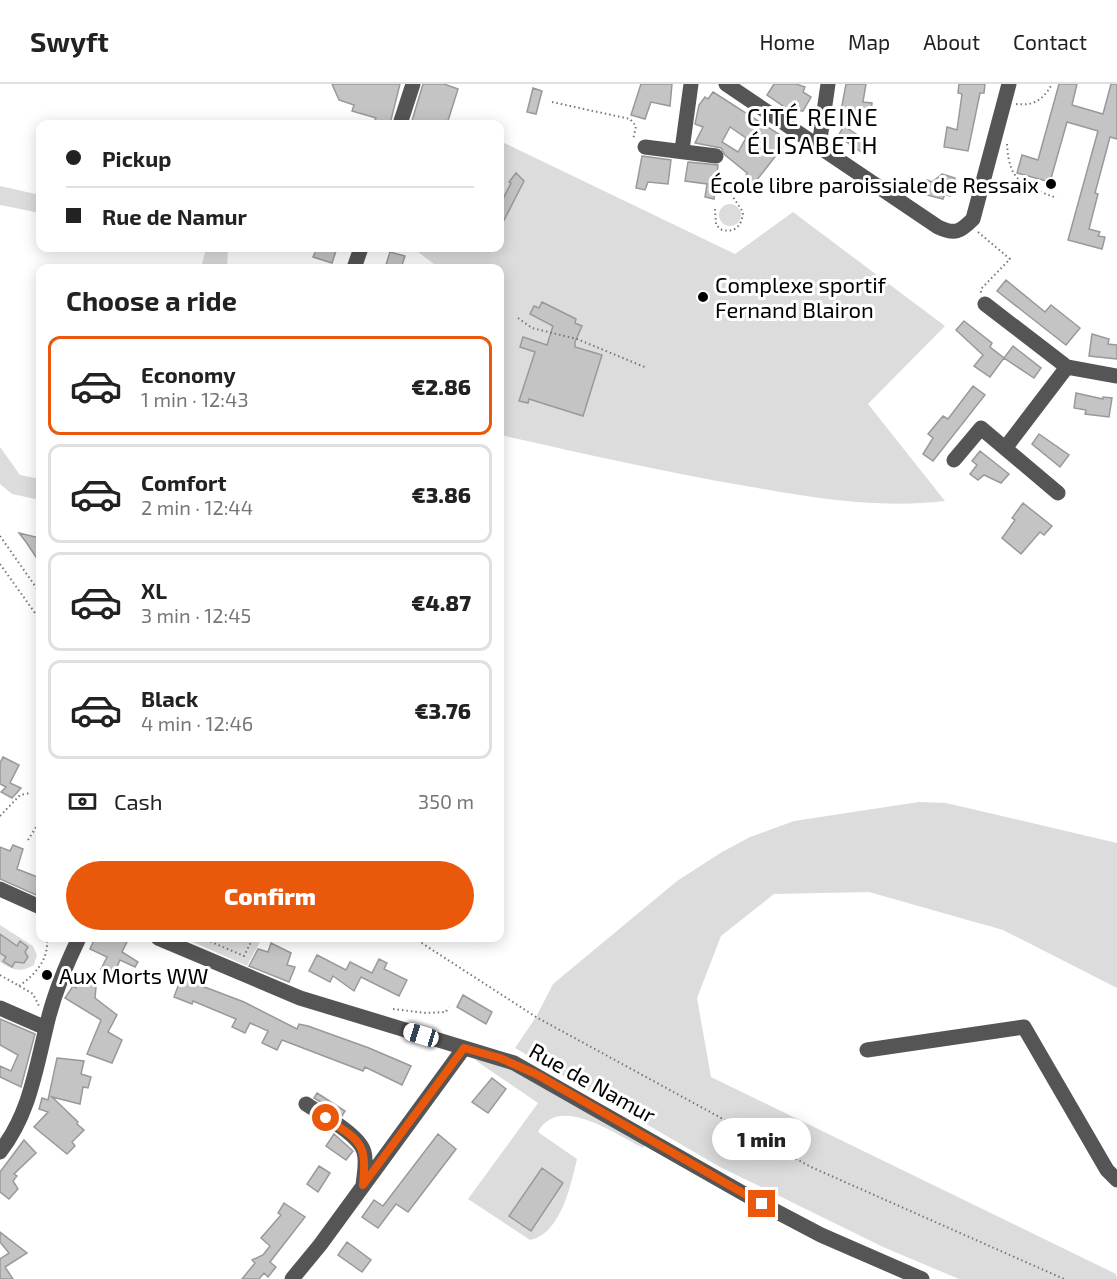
<!DOCTYPE html>
<meta charset="utf-8">
<style>
body{margin:0;font-family:"Exo 2",sans-serif;background:#f6f6f6;color:#222;height:100vh;display:flex;flex-direction:column;font-size:22px;white-space:nowrap}
*{box-sizing:border-box;margin:0}
p{font-size:20px;color:#767676}
.icon{flex:none;width:33px;height:33px;fill:none;stroke:currentColor;stroke-width:2;stroke-linecap:round;stroke-linejoin:round}
.map{position:relative;flex:1;overflow:hidden}
.sheet{position:absolute;left:36px;top:180px;width:468px;height:678px;display:flex;flex-direction:column;background:#fff;border-radius:12px;box-shadow:0 3px 15px #0003}
.sheet>*{flex:none}
.hud{position:absolute;left:36px;top:36px;width:468px;height:132px;border-radius:12px;box-shadow:0 3px 15px #0003;display:grid;align-content:center;height:132px;padding:0 30px;background:#fff}
.end{position:absolute;width:27px;height:27px;margin:-14px;border:8px solid #ea580c;background:#fff;box-shadow:0 0 0 3px #fff}
.from{border-radius:50%}
.bubble{position:absolute;height:42px;border-radius:21px;background:#fff;box-shadow:0 3px 15px #0003;font-size:20px;font-weight:800;line-height:42px;text-align:center}
.car{position:absolute;width:18px;height:36px;margin:-18px -9px;border-radius:8px;box-shadow:0 0 4px 2px #0007;background:linear-gradient(#fff 24%,#345 0 40%,#fff 0 76%,#345 0 86%,#fff 0)}
.hud b{display:flex;align-items:center;gap:21px;height:57px;font-size:22px}
.hud b+b{border-top:2px solid #e0e0e0}
.hud i{width:15px;height:15px;background:#222}
ul{padding:0;list-style:none}
li{display:flex;align-items:center;gap:18px;height:99px;margin:0 12px 9px;padding:0 18px;border:3px solid #e0e0e0;border-radius:12px}
li div{flex:1}
li b{display:block;font-size:22px}
li em{font-style:normal;font-weight:800}
li.current{border-color:#ea580c}
li>.icon{width:54px;height:54px;stroke-width:1.5}
h2{padding:0 30px;font-size:27px;line-height:72px}
.pay{display:flex;align-items:center;gap:15px;height:66px;padding:0 30px;font-size:22px}
.pay p{margin-inline-start:auto}
.cta{display:flex;gap:12px;margin-top:auto;padding:12px 30px}
.cta a{flex:1;height:69px;border-radius:36px;background:#ea580c;color:#fff;font-size:24px;font-weight:800;line-height:69px;text-align:center}
header{display:flex;align-items:center;gap:36px;box-sizing:border-box;height:84px;padding:0 30px;background:#fff;border-bottom:2px solid #e0e0e0}
header strong{font-size:28px}
nav{display:flex;gap:33px;margin-inline-start:auto;font-size:21px}
.map>svg:first-child{display:block}
.green{fill:#dcdcdc}
.building{fill:#c4c4c4;stroke:#999;stroke-width:1.5;fill-rule:evenodd}
.lines{fill:none;stroke-linecap:round;stroke-linejoin:round}
.path{stroke:#777;stroke-width:2;stroke-dasharray:1.5 3;stroke-linecap:butt}
.minor{stroke:#555;stroke-width:15}
.route{stroke:#ea580c;stroke-width:8}
.poi-dot{fill:#000;stroke:#fff;stroke-width:2}
.labels{text-anchor:middle;dominant-baseline:central;stroke-width:6;stroke-linejoin:round;paint-order:stroke}
.poi-label{font-size:22px;fill:#000;stroke:#fff;text-anchor:start}
.street-label{font-size:22px;fill:#000;stroke:#fff}
.neighbourhood-label{font-size:24px;letter-spacing:1.5px;fill:#000;stroke:#fff}
</style>
<header>
<strong>Swyft</strong>
<nav><a>Home</a><a>Map</a><a>About</a><a>Contact</a></nav>
</header>
<div class="map">
<svg width="1117" height="1195" viewBox="0 0 1117 1195">
<rect width="100%" height="100%" fill="#fff"/>
<path class="green" d="M500,57L735,170L793,128L945,242L868,320L945,417C877,425 813,414 746,402C663,388 581,369 500,351V184H439L413,164H500Z
M0,102L40,111V129L0,121Z
M719 131a11 11 0 1 1 22 0a11 11 0 1 1-22 0Z
M206,164H228L227,184H201Z
M0,363L20,391L40,395V416L12,410L0,400Z
M919,718L946,719L1117,759V904L1003,846L869,808L774,810L721,852L697,914L711,993L1116,1190L1117,1195H959L883,1163L720,1083L515,964L536,933L553,900L677,797L722,768L750,753L794,737Z
M0,841L33,862L37,871L34,881C21,889 12,886 0,878Z
M184,854H262L247,882Z
M487,973L648,1057L643,1064C616,1051 559,1009 538,1048L577,1075C571,1100 561,1150 530,1156L468,1115L538,1019L475,976Z"/>
<path class="building" d="M332,0H400L390,40L374,38L376,34L352,27L354,21L339,16Z
M423,0H444L458,5L447,40H411Z
M641,0H672L670,22L651,18L645,35L631,31Z
M774,0H796L805,3L803,8L811,13L803,27L789,26L767,11Z
M846,0H866L863,18L872,19L870,36L840,32Z
M959,0H985L984,9H980L968,67L944,63L947,43L957,46L962,10L958,9Z
M1059,0H1077L1072,21L1103,30L1111,0H1117V55L1110,53L1095,109L1098,110L1089,145L1100,148L1098,152L1105,153L1102,165L1068,156L1098,47L1067,38L1050,98L1017,89L1022,71L1038,76Z
M533,4L542,7L536,30L527,28Z
M713,8L788,56L753,101L745,94L747,89L725,71L721,64L695,59L703,43L695,40L699,21L705,13L708,15ZM730,43L746,54L738,68L722,58Z
M844,42L868,58L861,68L838,52Z
M642,72L671,76L668,100L648,98L645,106L636,104Z
M688,78L718,81L714,115L705,113L707,100L685,97Z
M516,89L524,97L500,144V121L511,99L509,98Z
M942,90L955,94L950,112L945,110L943,115L923,110L927,96L932,98Z
M317,164H337L332,179L313,173Z
M390,168L405,172L401,184H385Z
M1006,196L1045,228L1051,221L1080,244L1066,261L997,207Z
M542,218L576,235L575,239L582,242L575,258V263L602,271L583,332L529,315L528,319L519,317L535,268L520,263L523,253L547,261L553,242L530,230L534,222L539,224Z
M964,237L992,259L990,263L1004,274L990,293L974,282L983,271L956,246Z
M1092,250L1109,255L1108,260L1117,261V275L1089,272Z
M1013,262L1041,284L1034,294L1004,274Z
M973,302L985,311L933,377L923,370L933,354L928,350L943,332L948,335Z
M1076,309L1103,315V313L1112,314L1109,333L1085,330L1086,326L1074,324Z
M1039,350L1069,371L1060,383L1032,360Z
M980,367L1009,390L1001,399L984,391L978,396L970,390L977,381L972,377Z
M1023,419L1052,442L1044,451L1040,448L1021,470L1002,454L1015,436L1012,434Z
M19,449L40,454V479L26,458Z
M3,673L19,681L10,699L21,704L12,714L1,708L6,703L0,700V679Z
M13,761L23,765L17,785L40,794L36,811L0,795V763L10,767Z
M0,850L17,862L20,857L28,863L25,868L28,873L24,879L15,878L12,883L3,877L6,873L0,869Z
M95,854H129L122,868L138,878L135,883L120,876L114,890L101,885L107,873L90,865Z
M271,859L291,869L287,881L295,883L289,898L249,882L258,865L268,868Z
M317,871L346,886L350,878L372,889L379,875L387,879L384,885L407,896L399,912L361,893L354,907L333,892L330,898L309,887Z
M181,894L244,918L297,945L299,940L308,942L369,964L411,982L402,1001L365,983L363,987L282,956L277,966L262,959L268,947L250,939L245,949L232,943L236,935L193,917L192,920L174,913Z
M81,895L96,903L95,914L117,931L108,948L122,956L112,979L87,970L101,936L65,914L73,902L76,904Z
M463,911L492,928L486,940L457,923Z
M0,935L35,950L21,1003L0,993V982L11,987L18,971L0,961Z
M57,974L84,977L81,990L91,993L88,1004L83,1003L80,1020L52,1013L78,1038L77,1040L84,1046L72,1058L75,1062L67,1070L34,1043L48,1028L39,1025L42,1014L48,1016Z
M492,994L506,1005L488,1029L472,1018Z
M317,1009L345,1027L342,1032L314,1014Z
M334,1050L353,1067L346,1076L326,1062Z
M438,1050L456,1065L408,1128L396,1120L378,1144L362,1133L374,1116L383,1122Z
M24,1056L36,1069L14,1090L17,1092L13,1097L18,1105L9,1115L0,1108V1088Z
M319,1082L330,1089L318,1108L307,1100Z
M542,1084L563,1099L531,1147L509,1132Z
M284,1119L305,1133L270,1178L276,1183L268,1193L264,1189L259,1195H242L255,1179L252,1176L263,1171L270,1162L261,1154L281,1131L278,1129Z
M0,1148L27,1169L5,1183L13,1195H0V1175L9,1169L0,1158Z
M347,1158L371,1176L362,1188L338,1171Z"/>
<g class="lines">
<path class="path" d="M552,18L630,35L636,42L633,56
M1016,20C1034,22 1043,16 1052,0
M1007,60C1009,99 1024,102 1057,114
M715,125L716,141L722,146C736,149 742,141 743,128L729,107V98
M978,148L1010,175L981,205V209
M518,234L532,244L577,255L647,284
M0,452L40,509
M0,480L40,536
M0,732L20,711L30,709
M28,756L40,737
M202,854L244,872L253,854
M414,854L536,933L811,1083L1064,1195
M0,891L33,910L39,922
M19,902C36,890 49,875 47,854
M393,925L426,929L446,928L448,923"/>
<path class="minor" d="M726,0L938,143C955,151 960,148 973,135L1009,0
M400,40L413,0
M819,62L828,0
M645,63L716,72
M682,66L691,0
M354,184L361,164
M985,220L1067,283L1117,292
M1006,363L1067,283
M954,376L981,344L1058,409
M0,805L40,823
M158,854L300,914L514,979L762,1120L821,1151L922,1195
M0,924L46,944
M867,966L1024,943L1107,1086L1117,1096
M306,1020C321,1030 360,1051 364,1068C367,1078 364,1091 363,1101
M0,1068C29,1030 35,989 46,944C53,912 65,883 79,854
M292,1195L320,1161L464,964"/>
</g>
<g class="lines">
<path class="route" d="M326,1034C361,1058 367,1058 363,1101L464,964L500,974L536,990L762,1120"/>
</g>
<g class="poi-dot">
<circle cx="1051" cy="100" r="6"/>
<circle cx="703" cy="213" r="6"/>
<circle cx="47" cy="891" r="6"/>
</g>
<g class="labels">
<g class="poi-label">
<text x="1039" y="100" text-anchor="end">École libre paroissiale de Ressaix</text>
<text x="715" y="200">Complexe sportif<tspan x="715" dy="25">Fernand Blairon</tspan></text>
<text x="59" y="891">Aux Morts WW</text>
</g>
<g class="street-label">
<text transform="translate(593 998) rotate(29)">Rue de Namur</text>
</g>
<g class="neighbourhood-label">
<text x="813" y="32">CITÉ REINE<tspan x="813" dy="28">ÉLISABETH</tspan></text>
</g>
</g>
</svg>
<i class="end from" style="left:326px;top:1034px"></i>
<i class="end" style="left:762px;top:1120px"></i>
<div class="bubble" style="left:712px;top:1034px;width:99px">1 min</div>
<i class="car" style="left:421px;top:951px;rotate:287deg"></i>
<div class="hud">
<b><i class="from"></i>Pickup</b>
<b><i></i>Rue de Namur</b>
</div>
<section class="sheet">
<h2>Choose a ride</h2>
<ul>
<li class="current"><svg class="icon" aria-label="car" viewBox="0 0 24 24"><path d="M5 17H2v-5l4-1 3-4h7l3 4 3 1v5h-3M9 17h6M6 11h13"/><circle cx="7" cy="17" r="2"/><circle cx="17" cy="17" r="2"/></svg><div><b>Economy</b><p>1 min · 12:43</p></div><em>€2.86</em></li>
<li><svg class="icon" aria-label="car" viewBox="0 0 24 24"><path d="M5 17H2v-5l4-1 3-4h7l3 4 3 1v5h-3M9 17h6M6 11h13"/><circle cx="7" cy="17" r="2"/><circle cx="17" cy="17" r="2"/></svg><div><b>Comfort</b><p>2 min · 12:44</p></div><em>€3.86</em></li>
<li><svg class="icon" aria-label="car" viewBox="0 0 24 24"><path d="M5 17H2v-5l4-1 3-4h7l3 4 3 1v5h-3M9 17h6M6 11h13"/><circle cx="7" cy="17" r="2"/><circle cx="17" cy="17" r="2"/></svg><div><b>XL</b><p>3 min · 12:45</p></div><em>€4.87</em></li>
<li><svg class="icon" aria-label="car" viewBox="0 0 24 24"><path d="M5 17H2v-5l4-1 3-4h7l3 4 3 1v5h-3M9 17h6M6 11h13"/><circle cx="7" cy="17" r="2"/><circle cx="17" cy="17" r="2"/></svg><div><b>Black</b><p>4 min · 12:46</p></div><em>€3.76</em></li>
</ul>
<div class="pay"><svg class="icon" aria-label="cash" viewBox="0 0 24 24"><path d="M3 7h18v10H3z"/><circle cx="12" cy="12" r="2"/></svg>Cash<p>350 m</p></div>
<div class="cta"><a>Confirm</a></div>
</section>
</div>
